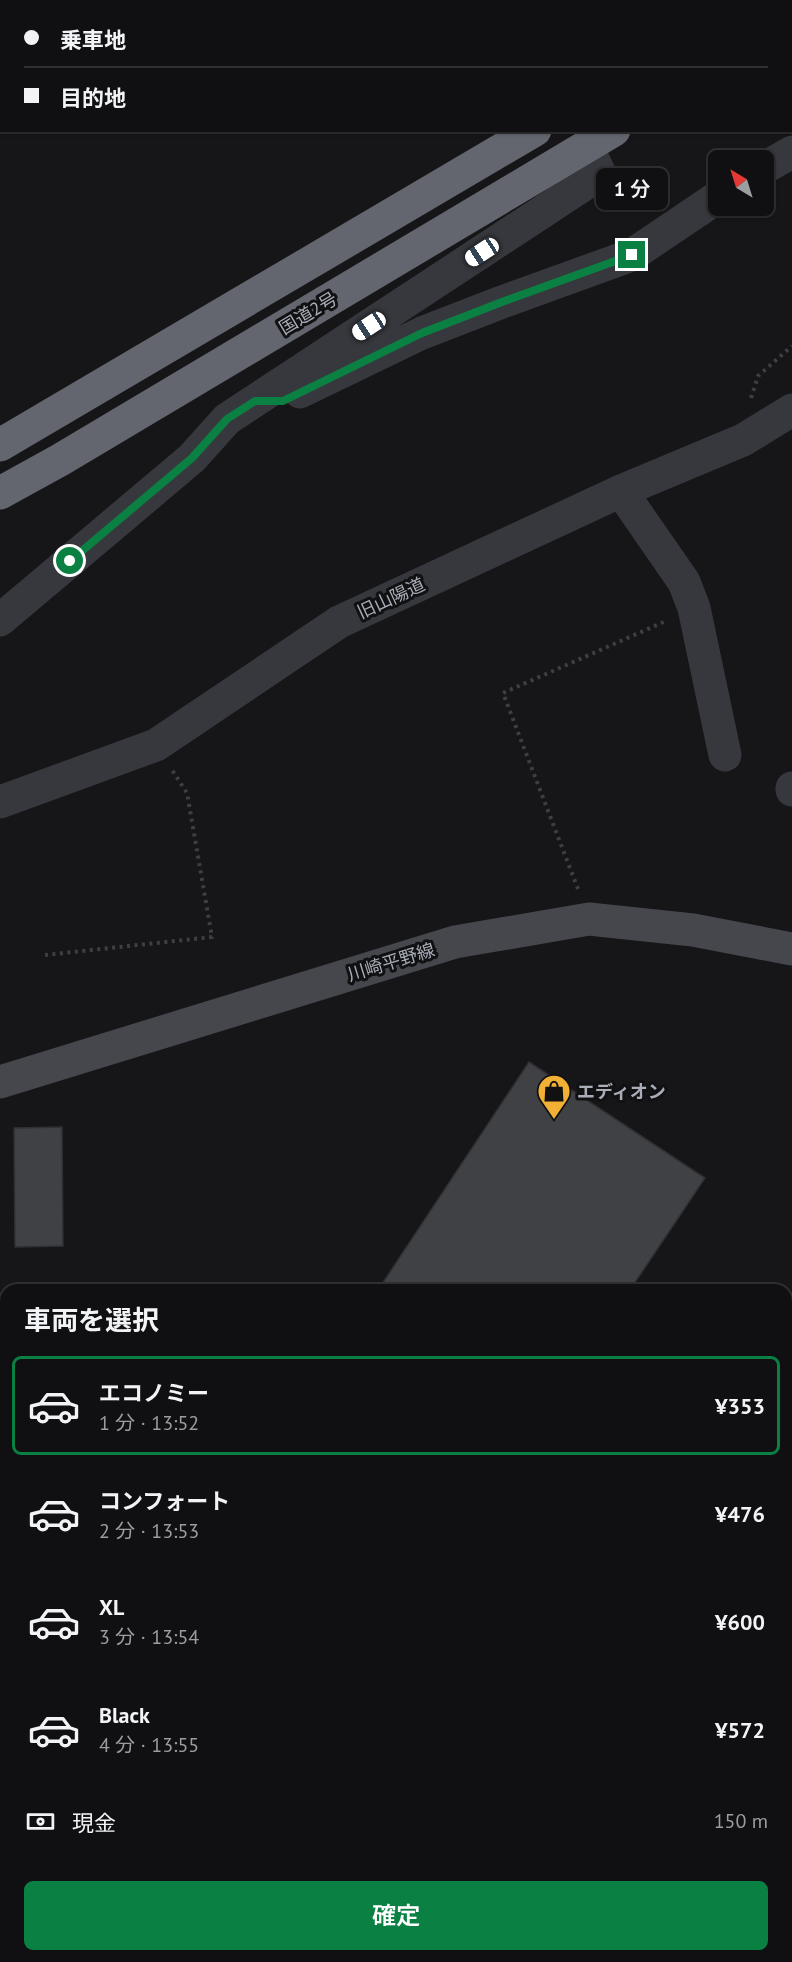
<!DOCTYPE html>
<html lang="ja">
<meta charset="utf-8">
<style>
body{margin:0;font-family:"PT Sans","Noto Sans JP",sans-serif;background:#1e1e20;color:#f1f3f6;height:100vh;display:flex;flex-direction:column;font-size:22px;white-space:nowrap}
*{box-sizing:border-box;margin:0}
p{font-size:20px;color:#9c9d9f}
.icon{flex:none;width:33px;height:33px;fill:none;stroke:currentColor;stroke-width:2;stroke-linecap:round;stroke-linejoin:round}
.map{position:relative;flex:1;overflow:hidden}
.sheet{position:absolute;left:0px;top:1284px;width:792px;height:678px;display:flex;flex-direction:column;background:#101012;border-radius:18px 18px 0 0;box-shadow:0 2px 4px #0004,0 0 0 2px #303032}
.sheet>*{flex:none}
.banner{position:absolute;left:0px;top:0px;width:792px;height:132px;box-shadow:0 2px 4px #0004,0 0 0 2px #303032;display:grid;align-content:center;height:132px;padding:0 24px;background:#101012}
.needle{width:39px;rotate:322deg}
.fabs{position:absolute;left:708px;top:150px;display:grid;gap:12px}
.fabs a{display:grid;place-items:center;width:66px;height:66px;border-radius:9px;background:#101012;box-shadow:0 2px 4px #0004,0 0 0 2px #303032;font-size:30px}
.end{position:absolute;width:27px;height:27px;margin:-14px;border:8px solid #0b8043;background:#fff;box-shadow:0 0 0 3px #fff}
.from{border-radius:50%}
.bubble{position:absolute;height:42px;border-radius:9px;background:#101012;box-shadow:0 2px 4px #0004,0 0 0 2px #303032;font-size:20px;font-weight:600;line-height:42px;text-align:center}
.car{position:absolute;width:18px;height:36px;margin:-18px -9px;border-radius:8px;box-shadow:0 0 4px 2px #0007;background:linear-gradient(#fff 24%,#345 0 40%,#fff 0 76%,#345 0 86%,#fff 0)}
.banner b{display:flex;align-items:center;gap:21px;height:57px;font-size:22px}
.banner b+b{border-top:2px solid #303032}
.banner i{width:15px;height:15px;background:#f1f3f6}
ul{padding:0;list-style:none}
li{display:flex;align-items:center;gap:18px;height:99px;margin:0 12px 9px;padding:0 12px;border:3px solid transparent;border-radius:9px}
li div{flex:1}
li b{display:block;font-size:22px}
li em{font-style:normal;font-weight:600}
li.on{border-color:#0b8043}
li>.icon{width:54px;height:54px;stroke-width:1.5}
h2{padding:0 24px;font-size:27px;line-height:72px}
.pay{display:flex;align-items:center;gap:15px;height:66px;padding:0 24px;font-size:22px}
.pay p{margin-inline-start:auto}
.cta{display:flex;gap:12px;margin-top:auto;padding:12px 24px}
.cta a{flex:1;height:69px;border-radius:9px;background:#0b8043;color:#fff;font-size:24px;font-weight:600;line-height:69px;text-align:center}
.map>svg:first-child{display:block}
.water{fill:#2c353c}
.building{fill:#404145;stroke:#303034;stroke-width:1.5}
.lines{fill:none;stroke-linecap:round;stroke-linejoin:round}
.path{stroke:#3d3f44;stroke-width:4;stroke-dasharray:3 4.5;stroke-linecap:butt}
.street{stroke:#37383d;stroke-width:33}
.secondary{stroke:#45474d;stroke-width:33}
.highway{stroke:#63666e;stroke-width:33}
.route{stroke:#0b8043;stroke-width:8}
.labels{text-anchor:middle;dominant-baseline:central;stroke-width:6;stroke-linejoin:round;paint-order:stroke}
.street-label{font-size:18px;fill:#a8adb8;stroke:#111113}
.poi-label{font-size:18px;font-weight:bold;fill:#a8adb8;stroke:#111113;text-anchor:start}
</style>
<div class="map">
<svg width="792" height="1962" viewBox="0 0 792 1962">
<rect width="100%" height="100%" fill="#161618"/>
<path class="water" d="M786,1536H792V1696H786Z
M6,1716V1863L0,1865V1718Z"/>
<path class="building" d="M529,1062L705,1178L630,1290H378Z
M62,1127L63,1246L15,1247L14,1128Z
M475,1956H613L599,1962H478Z"/>
<g class="lines">
<path class="path" d="M751,398L758,376L792,346
M578,889L503,693L666,621
M45,955L212,937L187,793L172,770
M786,1907L792,1905
M646,1962L661,1956"/>
<path class="street" d="M764,168L792,152
M300,392L422,333L502,302L632,255L718,197
M621,491L684,582L694,608L725,755
M0,620L192,458L227,419L600,174L587,146
M792,788V790
M0,802L156,745L339,622L621,491L743,440L792,410
M786,1483L792,1485
M0,1528L6,1530
M0,1649L6,1647
M786,1709L792,1710
M0,1905L6,1902"/>
<path class="secondary" d="M0,1082L455,942L589,919L693,930L792,949
M786,1373L792,1364
M350,1962L356,1956"/>
<path class="highway" d="M752,2L755,0
M790,26H792
M0,445L535,130
M0,493L60,460L614,130"/>
</g>
<g class="lines">
<path class="route" d="M70,561L192,458L227,419L255,401H283L422,333L502,302L632,255"/>
</g>
<defs>
<symbol id="shop-pin" viewBox="-11 -11 22 30"><path d="M0 17L-7.5 6A9.5 9.5 0 1 1 7.5 6Z" fill="#f2b134" stroke="#111113"/><path d="M-5-2.5h2.3a2.7 3.5 0 0 1 5.4 0H5L5.5 6h-11ZM-1.5-2.5h3a1.5 2.3 0 0 0-3 0Z" fill="#111"/></symbol>
</defs>
<g fill-rule="evenodd">
<use href="#shop-pin" x="535" y="1072" width="38" height="52"/>
</g>
<g class="labels">
<g class="street-label">
<text transform="translate(308 313) rotate(-31)">国道2号</text>
<text transform="translate(391 598) rotate(-25)">旧山陽道</text>
<text transform="translate(391 962) rotate(-17)">川崎平野線</text>
</g>
<g class="poi-label">
<text x="577" y="1091">エディオン</text>
</g>
</g>
</svg>
<div class="fabs">
<a><svg class="needle" viewBox="-14 -14 28 28"><path d="M0-13l5 13h-10z" fill="#e53935"/><path d="M0 13l5-13h-10z" fill="#9c9d9f"/></svg></a>
</div>
<i class="end from" style="left:70px;top:561px"></i>
<i class="end" style="left:632px;top:255px"></i>
<div class="bubble" style="left:596px;top:168px;width:72px">1 分</div>
<i class="car" style="left:482px;top:252px;rotate:237deg"></i>
<i class="car" style="left:369px;top:326px;rotate:237deg"></i>
<div class="banner">
<b><i class="from"></i>乗車地</b>
<b><i></i>目的地</b>
</div>
<section class="sheet">
<h2>車両を選択</h2>
<ul>
<li class="on"><svg class="icon" aria-label="car" viewBox="0 0 24 24"><path d="M5 17H2v-5l4-1 3-4h7l3 4 3 1v5h-3M9 17h6M6 11h13"/><circle cx="7" cy="17" r="2"/><circle cx="17" cy="17" r="2"/></svg><div><b>エコノミー</b><p>1 分 · 13:52</p></div><em>¥353</em></li>
<li><svg class="icon" aria-label="car" viewBox="0 0 24 24"><path d="M5 17H2v-5l4-1 3-4h7l3 4 3 1v5h-3M9 17h6M6 11h13"/><circle cx="7" cy="17" r="2"/><circle cx="17" cy="17" r="2"/></svg><div><b>コンフォート</b><p>2 分 · 13:53</p></div><em>¥476</em></li>
<li><svg class="icon" aria-label="car" viewBox="0 0 24 24"><path d="M5 17H2v-5l4-1 3-4h7l3 4 3 1v5h-3M9 17h6M6 11h13"/><circle cx="7" cy="17" r="2"/><circle cx="17" cy="17" r="2"/></svg><div><b>XL</b><p>3 分 · 13:54</p></div><em>¥600</em></li>
<li><svg class="icon" aria-label="car" viewBox="0 0 24 24"><path d="M5 17H2v-5l4-1 3-4h7l3 4 3 1v5h-3M9 17h6M6 11h13"/><circle cx="7" cy="17" r="2"/><circle cx="17" cy="17" r="2"/></svg><div><b>Black</b><p>4 分 · 13:55</p></div><em>¥572</em></li>
</ul>
<div class="pay"><svg class="icon" aria-label="cash" viewBox="0 0 24 24"><path d="M3 7h18v10H3z"/><circle cx="12" cy="12" r="2"/></svg>現金<p>150 m</p></div>
<div class="cta"><a>確定</a></div>
</section>
</div>
